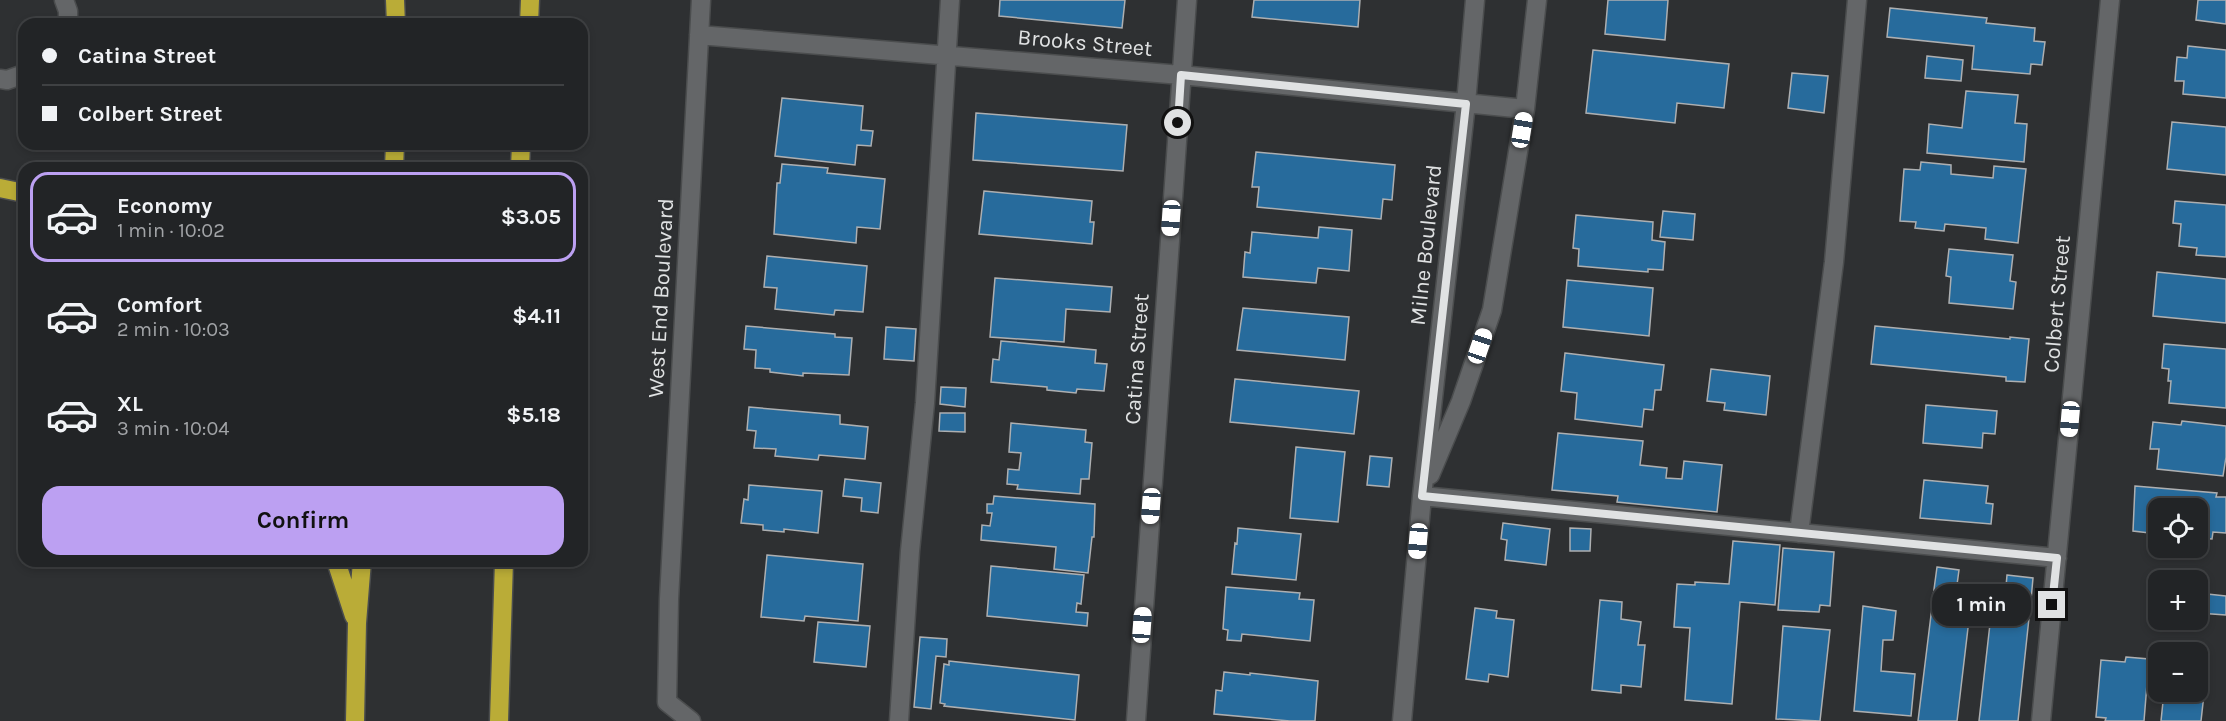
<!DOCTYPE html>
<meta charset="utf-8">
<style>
body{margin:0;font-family:Karla,sans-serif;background:#2a2c2e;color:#f1f3f6;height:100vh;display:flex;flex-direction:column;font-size:22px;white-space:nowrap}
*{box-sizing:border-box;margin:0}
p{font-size:20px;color:#a2a4a7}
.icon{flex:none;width:33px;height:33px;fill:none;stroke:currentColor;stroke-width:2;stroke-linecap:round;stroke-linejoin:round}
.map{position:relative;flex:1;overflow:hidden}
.drawer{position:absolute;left:18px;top:162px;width:570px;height:405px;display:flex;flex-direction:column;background:#222426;border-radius:18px;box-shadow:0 3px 9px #0003,0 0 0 2px #3f4143}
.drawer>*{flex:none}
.top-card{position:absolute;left:18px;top:18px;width:570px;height:132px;border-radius:18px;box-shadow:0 3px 9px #0003,0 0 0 2px #3f4143;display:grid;align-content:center;height:132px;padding:0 24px;background:#222426}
.buttons{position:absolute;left:2148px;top:498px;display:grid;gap:12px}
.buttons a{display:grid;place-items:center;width:60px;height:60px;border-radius:12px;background:#222426;box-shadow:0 3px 9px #0003,0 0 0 2px #3f4143;font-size:30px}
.end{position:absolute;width:27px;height:27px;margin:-14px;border:8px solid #e0e2e3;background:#111;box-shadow:0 0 0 3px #111}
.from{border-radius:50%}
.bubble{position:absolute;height:42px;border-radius:18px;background:#222426;box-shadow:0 3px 9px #0003,0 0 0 2px #3f4143;font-size:20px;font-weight:700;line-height:42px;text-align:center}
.car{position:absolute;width:18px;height:36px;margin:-18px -9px;border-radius:8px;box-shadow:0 0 4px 2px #0007;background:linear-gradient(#fff 24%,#345 0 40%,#fff 0 76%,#345 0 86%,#fff 0)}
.top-card b{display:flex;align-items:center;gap:21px;height:57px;font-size:22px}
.top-card b+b{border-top:2px solid #3f4143}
.top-card i{width:15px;height:15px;background:#f1f3f6}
ul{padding:10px 0 0;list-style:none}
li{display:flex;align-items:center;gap:18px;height:90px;margin:0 12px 9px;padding:0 12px;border:3px solid transparent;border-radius:18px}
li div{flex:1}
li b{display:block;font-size:22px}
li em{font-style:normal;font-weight:700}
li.active{border-color:#bca0f2}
li>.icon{width:54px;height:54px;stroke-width:1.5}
.button{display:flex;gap:12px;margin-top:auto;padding:12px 24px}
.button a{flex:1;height:69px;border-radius:18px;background:#bca0f2;color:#111;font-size:24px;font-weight:700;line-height:69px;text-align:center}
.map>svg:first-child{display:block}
.building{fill:#276b9c;stroke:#adafb1;stroke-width:1.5}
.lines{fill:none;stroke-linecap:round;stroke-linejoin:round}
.minor-casing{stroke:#4b4d4e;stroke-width:21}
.highway-casing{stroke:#4b4d4e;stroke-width:21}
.minor{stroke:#646668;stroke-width:18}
.highway{stroke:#baac37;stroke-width:18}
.route{stroke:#e0e2e3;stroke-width:8}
.labels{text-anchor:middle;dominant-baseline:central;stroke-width:4.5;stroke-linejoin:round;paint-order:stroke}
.street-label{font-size:22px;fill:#e0e2e3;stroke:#2e3032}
</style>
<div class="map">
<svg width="2226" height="721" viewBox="0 0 2226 721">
<rect width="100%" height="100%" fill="#2e3032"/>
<path class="building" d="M1000,0H1125L1122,28L999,16Z
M1254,0H1360L1358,27L1252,17Z
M1608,0H1668L1665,40L1605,34Z
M2198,0H2226V24L2196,20Z
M1890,8L1987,18L1986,23L2035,28L2034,41L2045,42L2042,65L2031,64L2030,74L1972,69L1974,46L1887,37Z
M2188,46L2226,50V98L2183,94L2184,81H2175L2177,57L2187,58Z
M1593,50L1729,64L1724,108L1677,103L1675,123L1586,113Z
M1927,56L1963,60L1961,81L1925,78Z
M1792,73L1828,76L1824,113L1788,108Z
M1966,91L2018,95L2015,123L2027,124L2024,162L1927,153L1929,124L1962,128Z
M782,98L863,106L861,130L873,131L871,146L857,145L855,165L775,156Z
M976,113L1127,125L1123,171L973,160Z
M2172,122L2226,127V175L2167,169Z
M1256,152L1395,165L1392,200L1383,199L1381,219L1257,207L1259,187H1252Z
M1921,162L1951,165V174L1993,178L1994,166L2026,169L2018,243L1985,239L1986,228L1945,224L1944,231L1915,228L1916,222L1900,221L1904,169L1920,170Z
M782,164L828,168L827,173L885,179L880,229L857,227L856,243L774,234L777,183H780Z
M984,191L1092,201L1090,222H1094L1092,244L979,234Z
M2175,201L2226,205V257L2196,255L2197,248L2179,246L2181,224L2173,223Z
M1663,211L1695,214L1693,240L1660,237Z
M1576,215L1653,222L1652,240L1665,242L1663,270L1648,269V272L1578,266L1579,249L1573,248Z
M1319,227L1352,230L1349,271L1318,268L1316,283L1243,277L1245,252L1250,253L1252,232L1318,238Z
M1949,249L2013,255L2010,281L2016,282L2013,309L1949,303L1951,277L1946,276Z
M767,256L867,266L863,312L835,310L834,315L775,309L777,288L764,287Z
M2157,272L2226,279V323L2153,316Z
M995,278L1112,287L1110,312L1066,309L1064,342L990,337Z
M1567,280L1653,288L1649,336L1563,327Z
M1243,308L1349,317L1345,360L1237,350Z
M746,326L835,334V337L852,338L849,375L803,373V376L770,372V369L755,368L756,350L744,349Z
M1875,326L2010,339V337L2029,339L2025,382L2006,381V377L1871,364Z
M886,327L916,329L914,361L884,359Z
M1001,341L1096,350L1095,363L1107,364L1104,391L1077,389L1076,393L1047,390V387L991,382L993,359L999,360Z
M2164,344L2226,349V408L2169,403L2171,381H2168L2169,369L2162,368Z
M1565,353L1664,365L1661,390H1655L1653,410L1644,409L1642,427L1575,419L1577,393L1561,391Z
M1711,369L1770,376L1766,415L1724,410L1725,403L1707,401Z
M1235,379L1359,391L1354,434L1230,422Z
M941,387L966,388L965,407L940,404Z
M1926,405L1997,411L1995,434L1983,433L1982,448L1923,443Z
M749,407L840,415V424L868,427L865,459L819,455L818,460L775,456L776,449L754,448L756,431L747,430Z
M940,413H965V432L939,431Z
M2182,421L2226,426V457L2223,476L2157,469L2159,449H2150L2153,422L2181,425Z
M1011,423L1086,430L1085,442L1092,443L1089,479H1081L1080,494L1017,489L1018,485L1007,484L1008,469L1019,470L1021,453L1009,452Z
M1558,433L1643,441L1640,465L1667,468L1666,478L1682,479L1684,461L1722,465L1717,512L1617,502L1618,496L1552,490Z
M1296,447L1345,452L1338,522L1290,518Z
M1370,456L1392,458L1389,487L1367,485Z
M845,479L881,483L878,513L861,511L862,498L843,496Z
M1924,480L1988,486L1986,503L1993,504L1991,524L1920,518Z
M749,485L822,491L818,533L784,529V532L763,530V525L741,523L744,499L748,500Z
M2135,486L2217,493L2216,497H2226V533L2213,532L2212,539L2198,538V508H2158V534L2133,531Z
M994,496L1095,504L1094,537H1092L1088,573L1054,569L1056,547L981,540L982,525L990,526L992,513H987V504H993Z
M1503,523L1550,529L1546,565L1505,560L1507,540L1501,539Z
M1238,528L1301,534L1296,580L1232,574L1235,543L1237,544Z
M1570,528L1591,529L1590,551H1570Z
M1733,541L1780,545L1775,605L1740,602L1732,704L1685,700L1690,628L1674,627L1677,584L1695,585V582L1729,584Z
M1783,548L1834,552L1830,606L1820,605L1819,612L1778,610Z
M767,555L863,564L858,621L805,616L804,621L761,617Z
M991,566L1084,575L1081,604L1077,603L1076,612L1088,613L1087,626L987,616Z
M1937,567L1959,570L1954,607L1932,604Z
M2007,575L2033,578L2030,611L2004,609Z
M1226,587L1300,593L1299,599L1314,600L1310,641L1242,634L1241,641L1227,640L1228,630L1223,629Z
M2198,593L2226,596V615L2198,613Z
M1600,600L1622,602L1621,619L1641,622L1638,645H1645L1641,687L1621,685V693L1592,690Z
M1863,606L1896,611L1893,640H1883L1881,671L1915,674L1911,716L1854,711Z
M1932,607L1970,611L1957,721H1918Z
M1475,608L1497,611L1496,618L1514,620L1508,677L1489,674L1488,682L1466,679Z
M1991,615L2029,618L2018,721H1979Z
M818,622L870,626L866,667L814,662Z
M1783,626L1830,630L1820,721L1776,719Z
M920,637L947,639L946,657L936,656L931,709L914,707Z
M2126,657L2149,659L2144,721H2105L2106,718L2096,717L2101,660L2125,662Z
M949,661L1079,675L1075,720L944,706L945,704L940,703L944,664L949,665Z
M1224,672L1250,675V673L1318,681L1315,721H1290L1214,714L1216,690L1222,691Z
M2164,692L2204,694L2201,721H2161Z"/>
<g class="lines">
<defs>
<path id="minor" d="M64,0L68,11V24
M699,35L1181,75L1525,109
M0,79L7,80L24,74
M1430,475L1461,401L1492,310L1525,109L1537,0
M1422,496L2057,558
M1799,533L1834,262L1857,0
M691,721L667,702L669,599L701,0
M899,721L910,551L925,403L950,0
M1136,721L1187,0
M1402,721L1422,496L1466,103L1475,0
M2041,721L2110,0"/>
<path id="highway" d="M395,0L396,24
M529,24L530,0
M394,168L395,144
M520,168L521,144
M0,188L24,193
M336,561L354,616
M355,721L357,623L362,561
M499,721L504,561"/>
</defs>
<use href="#minor" class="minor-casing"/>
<use href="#highway" class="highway-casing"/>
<use href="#minor" class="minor"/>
<use href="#highway" class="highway"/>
</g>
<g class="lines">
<path class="route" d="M1178,123L1181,75L1466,104L1422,496L2057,558L2052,605"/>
</g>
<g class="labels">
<g class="street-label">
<text transform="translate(1085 43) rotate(5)">Brooks Street</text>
<text transform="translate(1426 245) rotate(-84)">Milne Boulevard</text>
<text transform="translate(661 298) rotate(-87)">West End Boulevard</text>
<text transform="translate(2057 304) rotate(-85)">Colbert Street</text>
<text transform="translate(1137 359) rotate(-86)">Catina Street</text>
</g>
</g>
</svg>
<div class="buttons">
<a><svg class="icon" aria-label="locate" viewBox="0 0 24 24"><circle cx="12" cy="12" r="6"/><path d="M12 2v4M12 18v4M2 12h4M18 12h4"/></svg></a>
<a>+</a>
<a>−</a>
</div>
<i class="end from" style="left:1178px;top:123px"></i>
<i class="end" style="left:2052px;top:605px"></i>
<div class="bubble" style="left:1932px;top:584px;width:99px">1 min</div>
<i class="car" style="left:1522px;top:130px;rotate:9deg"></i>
<i class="car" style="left:1171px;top:218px;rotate:184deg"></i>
<i class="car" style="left:1480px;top:346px;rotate:19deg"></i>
<i class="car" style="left:2070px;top:419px;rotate:185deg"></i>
<i class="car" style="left:1151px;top:506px;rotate:184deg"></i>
<i class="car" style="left:1418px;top:541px;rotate:185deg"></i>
<i class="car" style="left:1142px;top:625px;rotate:4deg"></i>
<div class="top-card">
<b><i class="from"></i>Catina Street</b>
<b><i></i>Colbert Street</b>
</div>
<section class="drawer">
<ul>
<li class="active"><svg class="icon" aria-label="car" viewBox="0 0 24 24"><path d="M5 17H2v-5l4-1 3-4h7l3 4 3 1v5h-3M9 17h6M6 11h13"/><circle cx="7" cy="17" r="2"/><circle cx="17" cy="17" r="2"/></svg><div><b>Economy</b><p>1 min · 10:02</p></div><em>$3.05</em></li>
<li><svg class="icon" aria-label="car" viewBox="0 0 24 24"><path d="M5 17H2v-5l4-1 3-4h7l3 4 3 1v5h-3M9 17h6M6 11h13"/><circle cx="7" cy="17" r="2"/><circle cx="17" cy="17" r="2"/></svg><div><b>Comfort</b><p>2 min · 10:03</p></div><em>$4.11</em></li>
<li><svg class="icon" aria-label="car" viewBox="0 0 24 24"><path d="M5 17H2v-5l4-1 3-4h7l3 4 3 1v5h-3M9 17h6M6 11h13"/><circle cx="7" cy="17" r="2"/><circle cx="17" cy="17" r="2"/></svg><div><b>XL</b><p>3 min · 10:04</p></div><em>$5.18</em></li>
</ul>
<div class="button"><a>Confirm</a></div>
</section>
</div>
